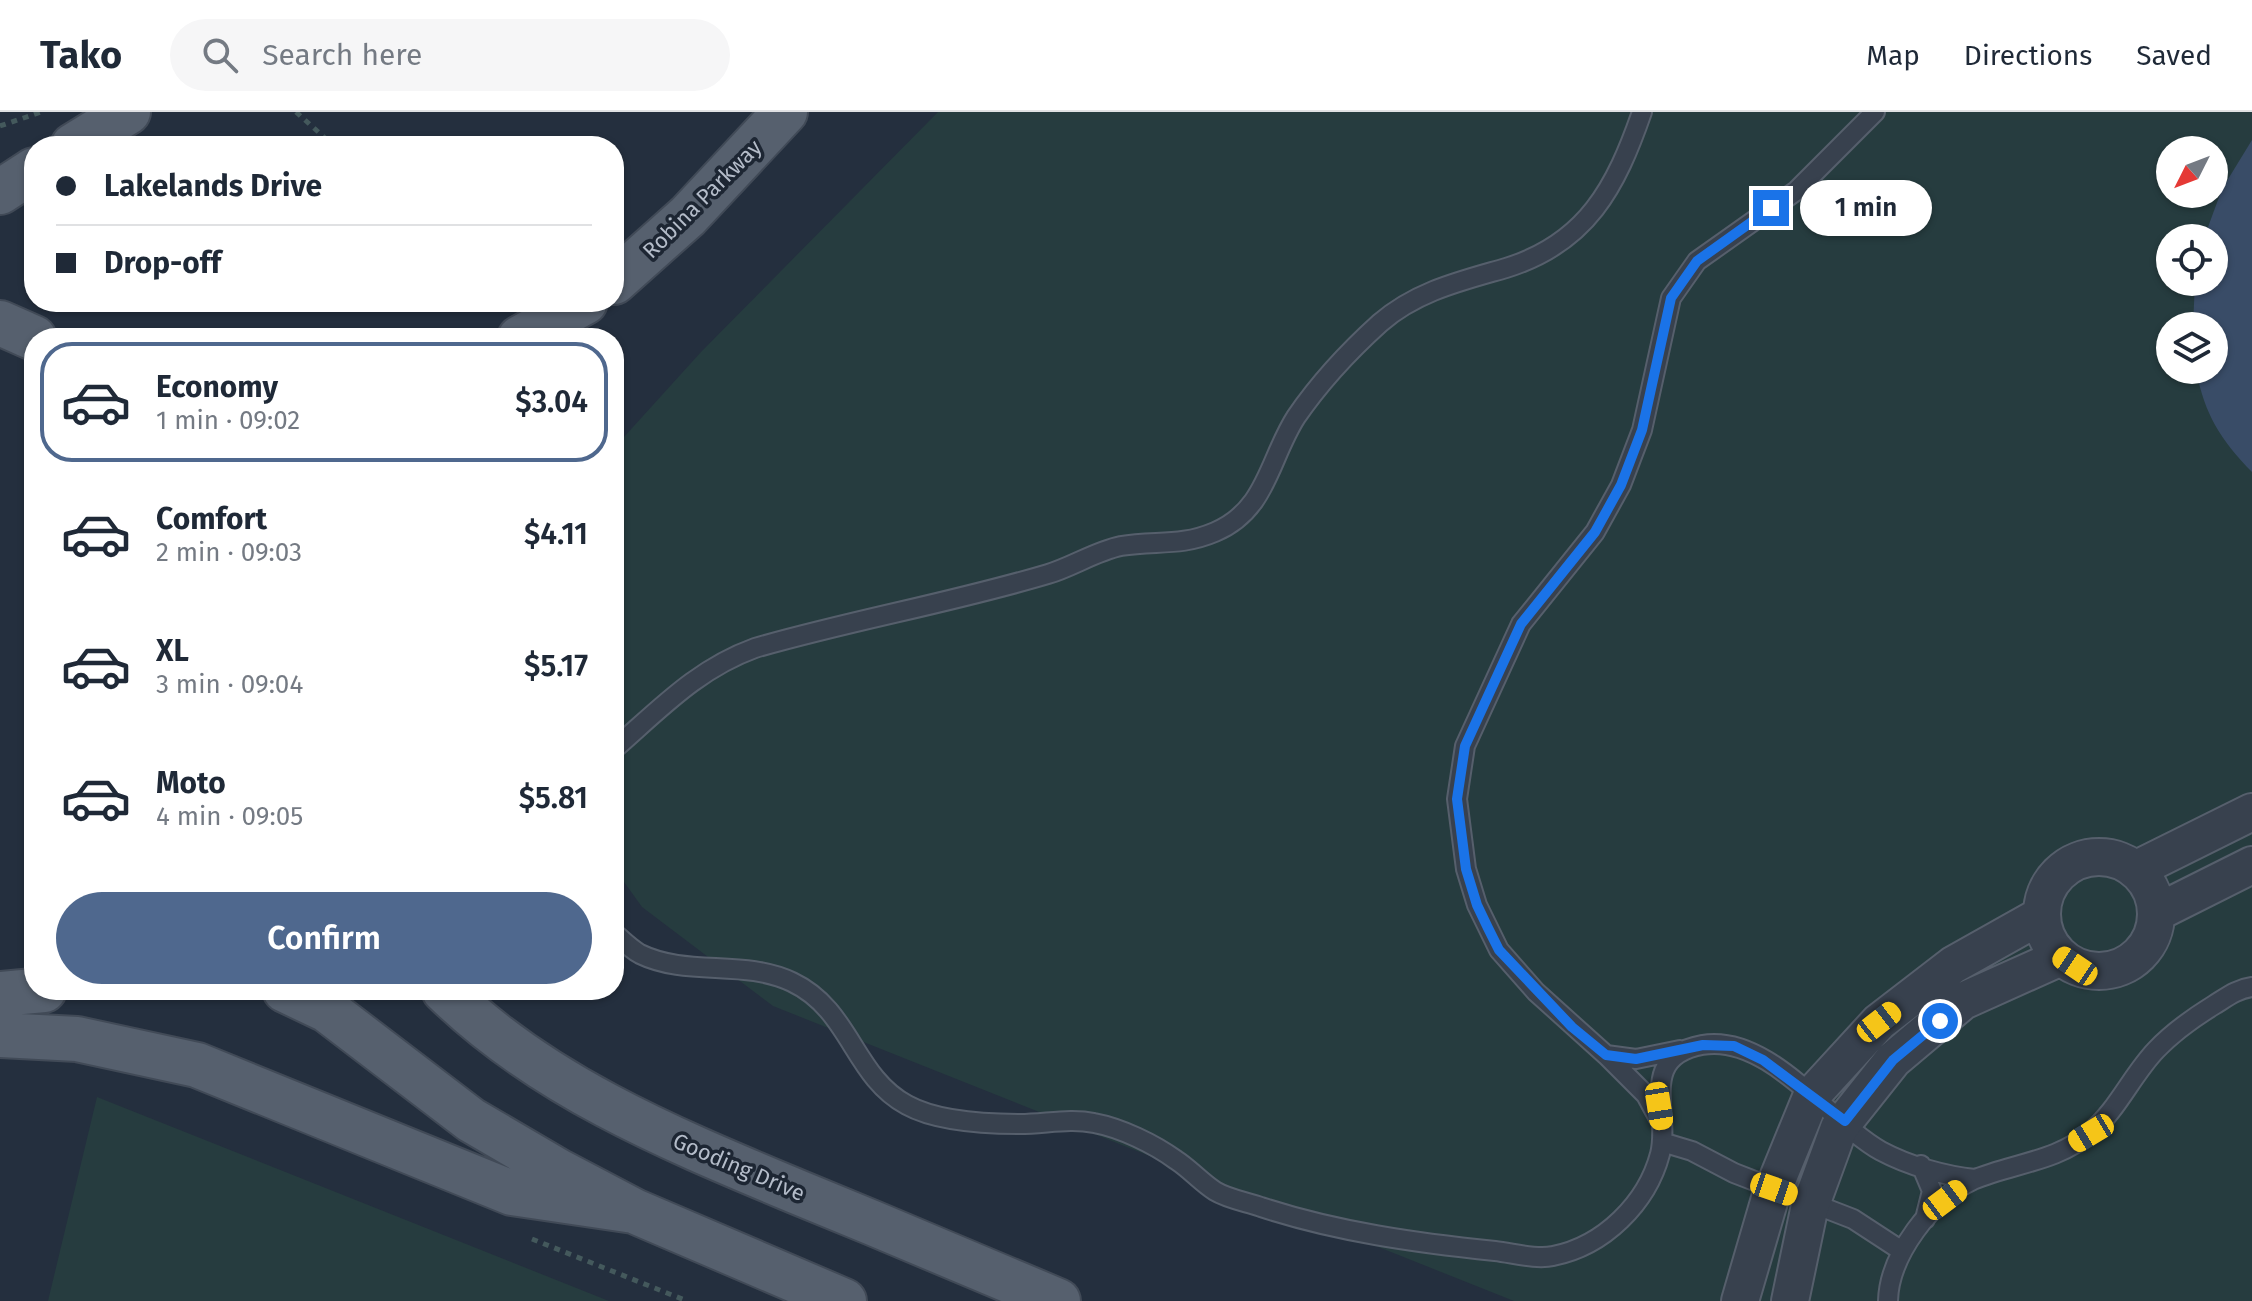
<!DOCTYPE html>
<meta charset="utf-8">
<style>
body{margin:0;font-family:"Fira Sans",sans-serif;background:#f6f6f7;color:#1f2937;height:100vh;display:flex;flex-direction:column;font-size:30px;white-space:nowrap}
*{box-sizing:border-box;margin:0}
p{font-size:26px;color:#747a83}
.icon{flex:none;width:44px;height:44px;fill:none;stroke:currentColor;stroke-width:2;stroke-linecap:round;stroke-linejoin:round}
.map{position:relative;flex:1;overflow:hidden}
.details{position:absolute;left:24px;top:216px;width:600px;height:672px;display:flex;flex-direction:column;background:#fff;border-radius:32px;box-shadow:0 2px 6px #0004}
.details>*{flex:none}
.banner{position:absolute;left:24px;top:24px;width:600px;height:176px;border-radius:32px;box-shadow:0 2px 6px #0004;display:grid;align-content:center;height:176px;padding:0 32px;background:#fff}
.needle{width:52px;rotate:228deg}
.fabs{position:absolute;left:2156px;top:24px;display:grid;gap:16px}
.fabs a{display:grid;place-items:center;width:72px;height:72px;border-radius:50%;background:#fff;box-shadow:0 2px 6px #0004;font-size:40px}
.end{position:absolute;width:36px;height:36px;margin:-18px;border:10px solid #1a73e8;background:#fff;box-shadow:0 0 0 4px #fff}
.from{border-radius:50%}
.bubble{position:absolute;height:56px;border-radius:28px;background:#fff;box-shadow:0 2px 6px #0004;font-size:26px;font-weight:600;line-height:56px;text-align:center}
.car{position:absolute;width:24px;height:48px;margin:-24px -12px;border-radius:10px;box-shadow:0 0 6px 2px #0007;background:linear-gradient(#f5c518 24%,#345 0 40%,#f5c518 0 76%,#345 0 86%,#f5c518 0)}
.banner b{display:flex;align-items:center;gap:28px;height:76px;font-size:30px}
.banner b+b{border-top:2px solid #e0e1e3}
.banner i{width:20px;height:20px;background:#1f2937}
ul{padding:14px 0 0;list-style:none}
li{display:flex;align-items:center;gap:24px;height:120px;margin:0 16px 12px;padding:0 16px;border:4px solid transparent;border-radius:32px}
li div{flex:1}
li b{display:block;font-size:30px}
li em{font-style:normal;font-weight:600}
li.active{border-color:#4f688e}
li>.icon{width:72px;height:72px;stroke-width:1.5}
.button{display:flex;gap:16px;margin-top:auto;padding:16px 32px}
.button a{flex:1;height:92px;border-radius:48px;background:#4f688e;color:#fff;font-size:32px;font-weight:600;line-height:92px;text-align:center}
header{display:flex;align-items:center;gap:48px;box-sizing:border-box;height:112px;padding:0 40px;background:#fff;border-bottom:2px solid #e0e1e3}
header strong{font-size:38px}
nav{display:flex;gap:44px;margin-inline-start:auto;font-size:28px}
.search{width:560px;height:72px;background:#f6f6f7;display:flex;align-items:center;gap:20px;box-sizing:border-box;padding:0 28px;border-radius:44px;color:#747a83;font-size:30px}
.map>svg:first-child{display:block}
.green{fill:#263c3f;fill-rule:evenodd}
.water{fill:#394c67}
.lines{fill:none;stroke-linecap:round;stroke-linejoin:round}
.service-casing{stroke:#565f6c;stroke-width:22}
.minor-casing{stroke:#565f6c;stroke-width:40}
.primary-casing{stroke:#414a57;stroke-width:48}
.path{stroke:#44595c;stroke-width:5;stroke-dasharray:6 6;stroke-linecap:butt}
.service{stroke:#38414e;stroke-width:18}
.minor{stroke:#38414e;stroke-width:36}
.primary{stroke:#56606e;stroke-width:44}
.route{stroke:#1a73e8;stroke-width:10}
.labels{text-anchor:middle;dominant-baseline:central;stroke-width:7;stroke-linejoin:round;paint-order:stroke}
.street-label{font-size:22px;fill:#b4bcc9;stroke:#1d2633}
</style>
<header>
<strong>Tako</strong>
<div class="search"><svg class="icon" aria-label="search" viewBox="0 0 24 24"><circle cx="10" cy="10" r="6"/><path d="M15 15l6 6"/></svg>Search here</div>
<nav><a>Map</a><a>Directions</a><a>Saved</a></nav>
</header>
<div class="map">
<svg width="2252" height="1189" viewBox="0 0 2252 1189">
<rect width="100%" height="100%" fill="#242f3e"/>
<path class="green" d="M938,0H2252V1189H1514L773,894L642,795L614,756V336L701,240ZM2170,38H2214V82H2170ZM2170,126H2214V170H2170ZM2170,214H2214V258H2170Z
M97,985L609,1189H48Z"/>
<path class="water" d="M2252,28V360C2220,327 2205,303 2196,258H2214V214H2193L2195,170H2214V126H2204L2222,77Z"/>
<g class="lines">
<defs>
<path id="service" d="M614,637C660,597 697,557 755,536C852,508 951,491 1048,462C1072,455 1096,439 1121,434C1155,428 1180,435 1215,420C1267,398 1269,347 1296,305C1320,270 1349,239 1380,211C1417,179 1461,169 1506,156C1587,131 1616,75 1642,0
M614,821C622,828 631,837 640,842C687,865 744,847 792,870C851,898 853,964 907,993C936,1009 987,1012 1020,1012C1045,1012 1070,1006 1094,1011C1121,1016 1154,1032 1176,1048C1190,1057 1201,1070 1215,1079C1228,1087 1247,1090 1261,1095C1337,1120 1417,1131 1495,1139C1513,1141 1536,1148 1553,1144C1604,1134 1647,1091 1660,1042C1671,1001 1637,945 1702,933C1769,921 1829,1010 1881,1039C1909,1054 1945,1064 1975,1067
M1680,938L1636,947L1606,943L1536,880L1499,838L1477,793L1466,757L1457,687L1465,634L1521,512L1595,420L1621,373L1642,318L1671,186L1697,149L1796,79L1875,0
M1606,943L1646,983L1658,1005
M1662,1030L1692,1039L1734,1061L1853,1107L1902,1139
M1921,1053L1932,1079L1925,1107
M1888,1189C1889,1143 1932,1087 1973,1068C2013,1051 2057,1050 2091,1020C2118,997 2132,963 2156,938C2173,920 2193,906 2214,893C2227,885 2237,877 2252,875"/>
<path id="minor" d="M2042 802a57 57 0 1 1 114 0a57 57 0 1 1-114 0Z
M2135,758L2252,700
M2156,801L2252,753
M1740,1189L1771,1083L1812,983L1879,910L1953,853L2042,803
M1790,1189L1809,1098L1839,1016L1893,948L1963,889L2061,845"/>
<path id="primary" d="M73,34L128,0
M0,80L34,58
M614,170L688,104L785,0
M0,211L34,226
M520,226L585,190
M285,878L327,898L471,1008L558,1059L634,1099L844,1189
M444,878C542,974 671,1027 795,1079C883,1115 971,1152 1058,1189
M0,882L44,878
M0,923L77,927L197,953L512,1081L634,1099"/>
</defs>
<use href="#service" class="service-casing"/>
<use href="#minor" class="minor-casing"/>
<use href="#primary" class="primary-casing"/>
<path class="path" d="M296,0L334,34
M0,14L41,0
M532,1127L687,1189"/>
<use href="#service" class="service"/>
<use href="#minor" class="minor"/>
<use href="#primary" class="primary"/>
</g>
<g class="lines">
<path class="route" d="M1771,96L1697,149L1671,186L1642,318L1621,373L1595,420L1521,512L1465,634L1457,687L1466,757L1477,793L1488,816L1499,838L1572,915L1606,943L1636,947L1703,933L1734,934L1763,948L1845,1009L1893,948L1940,909"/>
</g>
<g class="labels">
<g class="street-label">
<text transform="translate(702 87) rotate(-45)">Robina Parkway</text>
<text transform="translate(739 1055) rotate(23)">Gooding Drive</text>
</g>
</g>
</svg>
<div class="fabs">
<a><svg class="needle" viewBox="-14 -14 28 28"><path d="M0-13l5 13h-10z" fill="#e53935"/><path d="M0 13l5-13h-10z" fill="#747a83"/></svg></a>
<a><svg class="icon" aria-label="locate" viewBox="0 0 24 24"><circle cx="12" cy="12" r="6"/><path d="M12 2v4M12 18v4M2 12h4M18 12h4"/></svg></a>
<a><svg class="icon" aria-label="layers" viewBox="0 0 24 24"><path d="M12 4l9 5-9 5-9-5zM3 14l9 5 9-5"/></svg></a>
</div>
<i class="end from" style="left:1940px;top:909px"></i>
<i class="end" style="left:1771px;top:96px"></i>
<div class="bubble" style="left:1800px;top:68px;width:132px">1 min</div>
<i class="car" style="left:2075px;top:854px;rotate:304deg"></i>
<i class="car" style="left:1879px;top:910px;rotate:52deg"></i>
<i class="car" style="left:1659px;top:994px;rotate:171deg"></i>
<i class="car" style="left:2091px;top:1021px;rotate:239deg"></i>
<i class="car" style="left:1774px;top:1077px;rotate:109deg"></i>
<i class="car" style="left:1945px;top:1088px;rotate:53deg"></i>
<div class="banner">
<b><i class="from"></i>Lakelands Drive</b>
<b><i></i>Drop-off</b>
</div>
<section class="details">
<ul>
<li class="active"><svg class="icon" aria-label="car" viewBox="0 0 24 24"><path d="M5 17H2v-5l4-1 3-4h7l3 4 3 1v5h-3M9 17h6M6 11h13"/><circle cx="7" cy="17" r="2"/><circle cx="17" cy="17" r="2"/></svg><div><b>Economy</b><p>1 min · 09:02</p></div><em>$3.04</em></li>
<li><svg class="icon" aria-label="car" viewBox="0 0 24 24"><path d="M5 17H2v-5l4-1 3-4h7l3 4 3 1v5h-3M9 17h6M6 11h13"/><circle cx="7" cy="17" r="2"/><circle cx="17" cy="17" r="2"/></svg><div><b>Comfort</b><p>2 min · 09:03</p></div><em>$4.11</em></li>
<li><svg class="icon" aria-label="car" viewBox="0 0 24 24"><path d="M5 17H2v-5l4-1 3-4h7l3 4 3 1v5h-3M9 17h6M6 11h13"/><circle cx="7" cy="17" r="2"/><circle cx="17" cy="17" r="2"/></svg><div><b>XL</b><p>3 min · 09:04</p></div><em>$5.17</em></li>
<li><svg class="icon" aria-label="car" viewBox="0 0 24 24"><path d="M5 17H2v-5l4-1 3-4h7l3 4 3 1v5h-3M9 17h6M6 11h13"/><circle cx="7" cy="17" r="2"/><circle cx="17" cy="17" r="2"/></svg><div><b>Moto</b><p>4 min · 09:05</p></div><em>$5.81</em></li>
</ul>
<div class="button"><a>Confirm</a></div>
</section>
</div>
